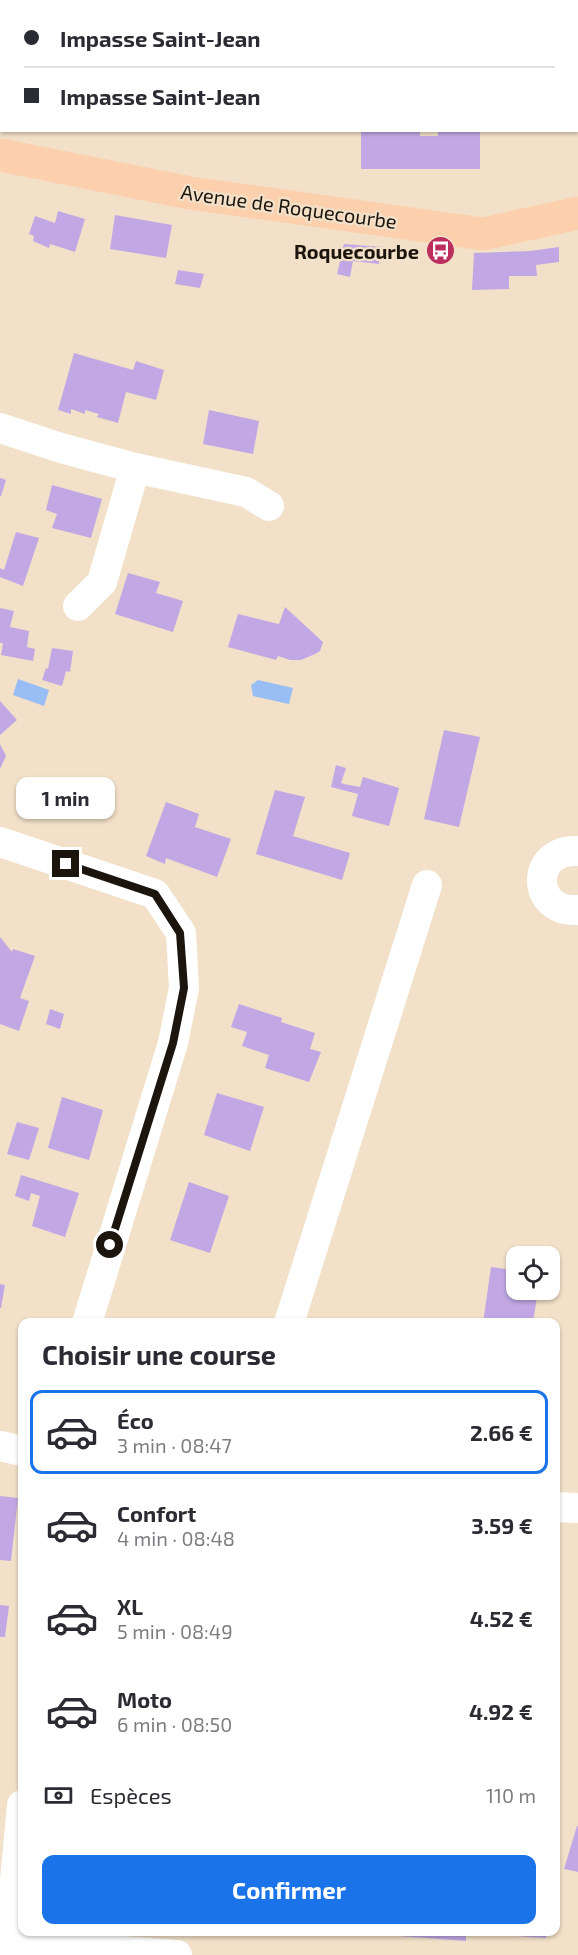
<!DOCTYPE html>
<html lang="fr">
<meta charset="utf-8">
<style>
body{margin:0;font-family:"Exo 2",sans-serif;background:#f2f2f3;color:#2b2b33;height:100vh;display:flex;flex-direction:column;font-size:22px;white-space:nowrap}
*{box-sizing:border-box;margin:0}
p{font-size:20px;color:#7c7c81}
.icon{flex:none;width:33px;height:33px;fill:none;stroke:currentColor;stroke-width:2;stroke-linecap:round;stroke-linejoin:round}
.map{position:relative;flex:1;overflow:hidden}
.details{position:absolute;left:18px;top:1318px;width:542px;height:618px;display:flex;flex-direction:column;background:#fff;border-radius:12px;box-shadow:0 2px 4px #0004}
.details>*{flex:none}
.guide{position:absolute;left:0px;top:0px;width:579px;height:132px;box-shadow:0 2px 4px #0004;display:grid;align-content:center;height:132px;padding:0 24px;background:#fff}
.controls{position:absolute;left:506px;top:1246px;display:grid;gap:12px}
.controls a{display:grid;place-items:center;width:54px;height:54px;border-radius:12px;background:#fff;box-shadow:0 2px 4px #0004;font-size:30px}
.end{position:absolute;width:27px;height:27px;margin:-14px;border:8px solid #1c150d;background:#fff;box-shadow:0 0 0 3px #fff}
.from{border-radius:50%}
.bubble{position:absolute;height:42px;border-radius:12px;background:#fff;box-shadow:0 2px 4px #0004;font-size:20px;font-weight:700;line-height:42px;text-align:center}
.guide b{display:flex;align-items:center;gap:21px;height:57px;font-size:22px}
.guide b+b{border-top:2px solid #e1e1e2}
.guide i{width:15px;height:15px;background:#2b2b33}
ul{padding:0;list-style:none}
li{display:flex;align-items:center;gap:18px;height:84px;margin:0 12px 9px;padding:0 12px;border:3px solid transparent;border-radius:12px}
li div{flex:1}
li b{display:block;font-size:22px}
li em{font-style:normal;font-weight:700}
li.current{border-color:#1a73e8}
li>.icon{width:54px;height:54px;stroke-width:1.5}
h2{padding:0 24px;font-size:27px;line-height:72px}
.pay{display:flex;align-items:center;gap:15px;height:66px;padding:0 24px;font-size:22px}
.pay p{margin-inline-start:auto}
.action{display:flex;gap:12px;margin-top:auto;padding:12px 24px}
.action a{flex:1;height:69px;border-radius:12px;background:#1a73e8;color:#fff;font-size:24px;font-weight:700;line-height:69px;text-align:center}
.map>svg:first-child{display:block}
.water{fill:#99bdf5}
.building{fill:#c1a8e4}
.lines{fill:none;stroke-linecap:round;stroke-linejoin:round}
.minor{stroke:#fff;stroke-width:30}
.major{stroke:#fcd0ac;stroke-width:33}
.route{stroke:#1c150d;stroke-width:8}
.labels{text-anchor:middle;dominant-baseline:central;stroke-width:4.5;stroke-linejoin:round;paint-order:stroke}
.street-label{font-size:20px;fill:#1c150d;stroke:#f2e0c8}
.poi-label{font-size:20px;font-weight:bold;fill:#1c150d;stroke:#f2e0c8;text-anchor:end}
</style>
<div class="map">
<svg width="578" height="1955" viewBox="0 0 578 1955">
<rect width="100%" height="100%" fill="#f2e0c8"/>
<path class="water" d="M211,0H578V14V2Z
M18,679L49,690L44,706L13,695Z
M258,680L293,688L289,704L253,696L251,685Z"/>
<path class="building" d="M361,130L420,132V136H438V130H480V169H361Z
M58,211L85,219L75,252L50,244L49,248L33,241L34,236L29,234L35,216L55,223Z
M115,215L172,225L166,258L110,249Z
M344,244L383,247L379,264L353,261L350,277L337,274Z
M559,247V262L536,265L537,276H509V289L472,290L474,253L530,251Z
M178,270L204,274L200,288L175,284Z
M74,353L133,370L136,361L164,370L156,400L126,392L118,423L97,417L99,414L85,410V414L71,409V414L58,410Z
M209,410L259,421L253,454L203,444Z
M0,478L6,480L1,496H0Z
M52,485L102,499L91,538L52,528L57,514L46,510Z
M16,532L39,538L23,586L0,577V568L4,570Z
M128,573L160,582L156,593L183,601L173,632L115,614Z
M285,607L323,642L320,651L315,654L301,660H290L278,656L276,660L228,647L238,614L279,624Z
M0,608L14,611L10,627L29,631L27,647L35,649L33,661L1,655L3,643H0Z
M52,648L73,651L70,672L66,671L62,686L42,680L46,668L48,669Z
M0,701L17,720L0,735Z
M444,730L480,737L459,827L424,819Z
M0,744L6,756L0,769Z
M336,765L346,768L341,783L344,784L360,787L363,777L399,788L389,826L352,816L358,794L331,787Z
M275,790L305,797L293,836L350,853L342,880L256,854Z
M166,802L199,814L195,827L231,839L217,877L166,858L165,864L146,856Z
M0,937L12,952L13,949L35,956L20,998L29,1001L19,1031L0,1024Z
M239,1004L282,1018L281,1022L315,1033L310,1049L321,1052L309,1082L265,1068L269,1055L242,1046L247,1032L231,1027Z
M50,1009L64,1014L60,1029L46,1024Z
M217,1093L264,1107L250,1151L204,1135Z
M62,1097L103,1110L89,1160L48,1148Z
M17,1122L39,1128L29,1160L7,1154Z
M21,1175L79,1193L65,1237L32,1226L40,1196L31,1193L29,1201L15,1196Z
M189,1182L229,1196L210,1253L170,1240Z
M507,1264L516,1265V1290H538L533,1323H483L491,1267L506,1269Z
M0,1284L5,1285L1,1308H0Z
M0,1496L18,1498L11,1561L0,1560Z
M0,1605L9,1606L5,1637H0Z
M577,1826H578V1872L564,1869Z
M371,1932H466V1941L371,1934Z
M501,1932H547L546,1938L500,1935Z"/>
<g class="lines">
<path class="minor" d="M0,428L61,448L135,468L246,492L269,506
M78,606L102,582L135,468
M0,842L155,894L181,933L184,988L173,1043L87,1323
M578,851C530,848 530,913 578,910
M289,1323L427,885
M0,1446L22,1451
M555,1507L578,1508
M10,1943L177,1955
M8,1955L22,1805"/>
<path class="major" d="M0,155L190,193L483,234L578,213"/>
</g>
<g class="lines">
<path class="route" d="M66,864L155,894L180,933L184,988L173,1043L110,1245"/>
</g>
<defs>
<symbol id="bus-disc" viewBox="-11 -11 22 22"><circle r="9.5" fill="#bc2e5e" stroke="#f2e0c8"/><path d="M-5-6H5V4H4V6H2V4H-2V6H-4V4H-5ZM-3.5-4V0h7V-4ZM-3.5 1.2v1.5H-2V1.2ZM2 1.2v1.5H3.5V1.2Z" fill="#fff"/></symbol>
</defs>
<g fill-rule="evenodd">
<use href="#bus-disc" x="424" y="234" width="33" height="33"/>
</g>
<g class="labels">
<g class="street-label">
<text transform="translate(289 206) rotate(8)">Avenue de Roquecourbe</text>
</g>
<g class="poi-label">
<text x="419" y="251">Roquecourbe</text>
</g>
</g>
</svg>
<div class="controls">
<a><svg class="icon" aria-label="locate" viewBox="0 0 24 24"><circle cx="12" cy="12" r="6"/><path d="M12 2v4M12 18v4M2 12h4M18 12h4"/></svg></a>
</div>
<i class="end from" style="left:110px;top:1245px"></i>
<i class="end" style="left:66px;top:864px"></i>
<div class="bubble" style="left:16px;top:777px;width:99px">1 min</div>
<div class="guide">
<b><i class="from"></i>Impasse Saint-Jean</b>
<b><i></i>Impasse Saint-Jean</b>
</div>
<section class="details">
<h2>Choisir une course</h2>
<ul>
<li class="current"><svg class="icon" aria-label="car" viewBox="0 0 24 24"><path d="M5 17H2v-5l4-1 3-4h7l3 4 3 1v5h-3M9 17h6M6 11h13"/><circle cx="7" cy="17" r="2"/><circle cx="17" cy="17" r="2"/></svg><div><b>Éco</b><p>3 min · 08:47</p></div><em>2.66 €</em></li>
<li><svg class="icon" aria-label="car" viewBox="0 0 24 24"><path d="M5 17H2v-5l4-1 3-4h7l3 4 3 1v5h-3M9 17h6M6 11h13"/><circle cx="7" cy="17" r="2"/><circle cx="17" cy="17" r="2"/></svg><div><b>Confort</b><p>4 min · 08:48</p></div><em>3.59 €</em></li>
<li><svg class="icon" aria-label="car" viewBox="0 0 24 24"><path d="M5 17H2v-5l4-1 3-4h7l3 4 3 1v5h-3M9 17h6M6 11h13"/><circle cx="7" cy="17" r="2"/><circle cx="17" cy="17" r="2"/></svg><div><b>XL</b><p>5 min · 08:49</p></div><em>4.52 €</em></li>
<li><svg class="icon" aria-label="car" viewBox="0 0 24 24"><path d="M5 17H2v-5l4-1 3-4h7l3 4 3 1v5h-3M9 17h6M6 11h13"/><circle cx="7" cy="17" r="2"/><circle cx="17" cy="17" r="2"/></svg><div><b>Moto</b><p>6 min · 08:50</p></div><em>4.92 €</em></li>
</ul>
<div class="pay"><svg class="icon" aria-label="cash" viewBox="0 0 24 24"><path d="M3 7h18v10H3z"/><circle cx="12" cy="12" r="2"/></svg>Espèces<p>110 m</p></div>
<div class="action"><a>Confirmer</a></div>
</section>
</div>
